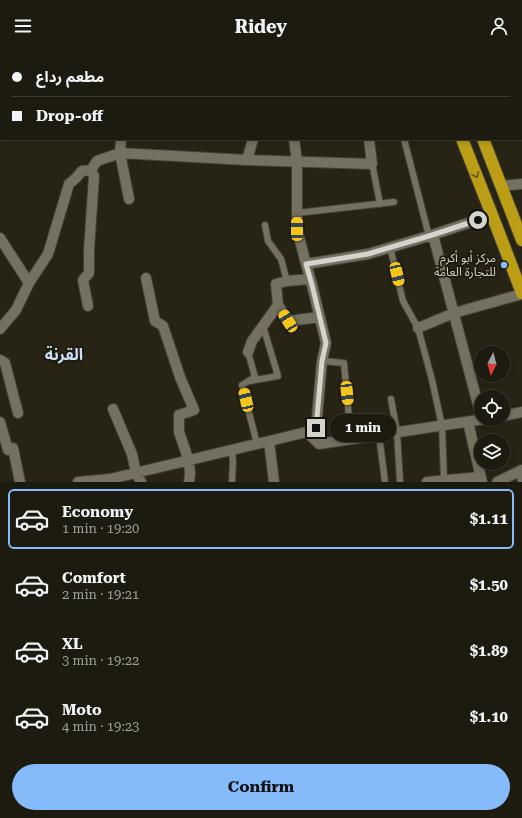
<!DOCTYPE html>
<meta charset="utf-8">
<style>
body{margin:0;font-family:"Roboto Serif","Noto Sans Arabic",serif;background:#2a281e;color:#f1f3f6;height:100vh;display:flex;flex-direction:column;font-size:15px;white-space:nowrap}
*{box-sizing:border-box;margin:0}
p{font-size:13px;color:#a0a19f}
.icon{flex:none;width:22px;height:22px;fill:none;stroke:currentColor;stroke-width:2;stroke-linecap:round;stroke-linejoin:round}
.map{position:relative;height:430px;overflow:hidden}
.drawer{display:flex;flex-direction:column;background:#1d1b10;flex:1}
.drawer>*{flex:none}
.guide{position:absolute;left:0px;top:0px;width:522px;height:88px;box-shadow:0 2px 6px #0003,0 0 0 1px #3b3930;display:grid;align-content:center;height:88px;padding:0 12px;background:#1d1b10}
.needle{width:26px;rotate:186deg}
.buttons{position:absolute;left:474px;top:294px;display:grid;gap:8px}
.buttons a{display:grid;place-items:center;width:36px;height:36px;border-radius:50%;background:#1d1b10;box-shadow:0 2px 6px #0003,0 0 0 1px #3b3930;font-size:20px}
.end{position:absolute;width:18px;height:18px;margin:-9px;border:5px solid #d5d3ca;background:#111;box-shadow:0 0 0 2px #111}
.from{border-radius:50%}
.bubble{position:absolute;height:28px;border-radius:14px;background:#1d1b10;box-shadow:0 2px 6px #0003,0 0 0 1px #3b3930;font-size:13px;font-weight:700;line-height:28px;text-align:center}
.car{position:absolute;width:12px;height:24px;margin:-12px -6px;border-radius:5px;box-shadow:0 0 3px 1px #0007;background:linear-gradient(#f5c518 24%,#345 0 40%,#f5c518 0 76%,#345 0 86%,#f5c518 0)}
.guide b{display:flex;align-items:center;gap:14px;height:38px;font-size:15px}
.guide b+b{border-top:1px solid #3b3930}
.guide i{width:10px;height:10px;background:#f1f3f6}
ul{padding:7px 0 0;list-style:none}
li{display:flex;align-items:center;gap:12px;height:60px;margin:0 8px 6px;padding:0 4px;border:2px solid transparent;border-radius:6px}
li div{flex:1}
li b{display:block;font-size:15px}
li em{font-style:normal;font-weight:700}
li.current{border-color:#85bbfb}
li>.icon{width:36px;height:36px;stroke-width:1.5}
.button{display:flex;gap:8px;margin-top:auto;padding:8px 12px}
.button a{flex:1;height:46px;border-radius:24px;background:#85bbfb;color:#111;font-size:16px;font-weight:700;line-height:46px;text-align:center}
header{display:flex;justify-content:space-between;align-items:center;height:52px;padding:0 12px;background:#1d1b10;font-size:18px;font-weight:700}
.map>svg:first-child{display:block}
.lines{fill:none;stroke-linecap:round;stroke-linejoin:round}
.lane-casing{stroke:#434036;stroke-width:8}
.street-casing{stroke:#434036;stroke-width:12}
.highway-casing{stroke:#434036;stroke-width:14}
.lane{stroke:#757161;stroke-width:6}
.street{stroke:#757161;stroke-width:10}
.highway{stroke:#bc9e16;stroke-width:12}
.oneway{stroke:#655511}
.route{stroke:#d5d3ca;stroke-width:5}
.poi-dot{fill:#85bbfb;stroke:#1e1a0d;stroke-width:1.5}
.labels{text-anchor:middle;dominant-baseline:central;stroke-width:3.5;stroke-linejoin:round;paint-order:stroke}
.poi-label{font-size:12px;fill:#d5d3ca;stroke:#1e1a0d;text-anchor:end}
.district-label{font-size:16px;font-weight:bold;fill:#cbdff7;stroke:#1e1a0d}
</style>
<header><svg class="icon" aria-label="menu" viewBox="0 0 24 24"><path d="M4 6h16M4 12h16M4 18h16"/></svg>Ridey<svg class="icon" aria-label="person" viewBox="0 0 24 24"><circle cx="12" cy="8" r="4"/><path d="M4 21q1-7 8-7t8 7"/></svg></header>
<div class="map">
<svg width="522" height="430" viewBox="0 0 522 430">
<rect width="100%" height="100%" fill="#272416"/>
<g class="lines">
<defs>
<path id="lane" d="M218,0V1
M404,87L429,184
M372,111L380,152
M297,161L394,150
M265,173L268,189L281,207L287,229
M390,195L403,249L418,276L432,328L442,374L444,428
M248,300L255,325L242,333L257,392
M322,309L344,311L351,387
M250,329L278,324L263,274
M391,347L397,380L400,430
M379,383L385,430
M232,398L233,410L232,430
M519,419L521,430"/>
<path id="street" d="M267,0V1
M352,0V1
M156,1V0
M504,1L507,0
M0,49H1
M294,87L297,110V177L306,212L312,233L326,291L322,309L316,376L307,380
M247,108L253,87
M501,134L522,132
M129,147L120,101L247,108L372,112L369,87
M433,183L481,364
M0,186L29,231
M306,212L368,202L429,184L492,163
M146,226L155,269L163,274L180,325L194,358L179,363V380L189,409L190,422L189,430
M278,253L288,269L320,265
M88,254L83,228L89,221V198L94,124L91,118
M418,276L454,261L522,242
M0,277L16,258L29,231L48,202L69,132L76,126L82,119L91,118L97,109L120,101L121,87
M248,300L252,289L278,253L276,232L287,229L310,227
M0,308L5,311L18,361
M113,357L132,402L136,421L141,430
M503,364L522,360
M0,370L8,398L13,396L20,430
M468,370L482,430
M269,389L274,430
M78,430L110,427L307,380L319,392L485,367
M427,430L480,425
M497,430L522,418"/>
<path id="highway" d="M427,0V1
M451,0V1
M462,87L492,163L522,241
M483,87L522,188"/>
</defs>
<use href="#lane" class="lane-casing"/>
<use href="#street" class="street-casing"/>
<use href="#highway" class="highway-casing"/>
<use href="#lane" class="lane"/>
<use href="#street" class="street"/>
<use href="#highway" class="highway"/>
</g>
<defs><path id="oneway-chevron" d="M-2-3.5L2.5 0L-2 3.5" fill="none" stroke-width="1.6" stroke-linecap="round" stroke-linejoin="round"/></defs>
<use class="oneway" href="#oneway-chevron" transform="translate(476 123) rotate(68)"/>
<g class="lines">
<path class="route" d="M316,376L322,309L326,291L312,233L306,212L368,202L429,184L478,168"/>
</g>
<circle class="poi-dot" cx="504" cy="213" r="4"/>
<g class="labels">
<g class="poi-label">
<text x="496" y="206">مركز أبو أكرم<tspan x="496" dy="14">للتجارة العامة</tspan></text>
</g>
<g class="district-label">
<text x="64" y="302">القرنة</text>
</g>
</g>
</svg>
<div class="buttons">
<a><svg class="needle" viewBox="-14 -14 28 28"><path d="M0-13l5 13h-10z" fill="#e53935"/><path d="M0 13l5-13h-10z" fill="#a0a19f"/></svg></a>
<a><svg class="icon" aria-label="locate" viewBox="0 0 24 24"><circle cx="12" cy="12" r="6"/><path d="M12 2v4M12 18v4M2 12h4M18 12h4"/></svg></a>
<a><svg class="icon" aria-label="layers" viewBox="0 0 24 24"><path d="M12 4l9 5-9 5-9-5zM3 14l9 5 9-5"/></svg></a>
</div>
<i class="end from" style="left:478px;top:168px"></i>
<i class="end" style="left:316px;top:376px"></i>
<div class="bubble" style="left:330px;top:362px;width:66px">1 min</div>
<i class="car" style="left:297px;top:177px;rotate:0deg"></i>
<i class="car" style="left:397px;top:222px;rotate:167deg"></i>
<i class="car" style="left:288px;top:269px;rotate:328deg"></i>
<i class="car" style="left:347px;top:341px;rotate:174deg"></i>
<i class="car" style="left:246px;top:348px;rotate:347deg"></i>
<div class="guide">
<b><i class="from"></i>مطعم رداع</b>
<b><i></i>Drop-off</b>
</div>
</div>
<section class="drawer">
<ul>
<li class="current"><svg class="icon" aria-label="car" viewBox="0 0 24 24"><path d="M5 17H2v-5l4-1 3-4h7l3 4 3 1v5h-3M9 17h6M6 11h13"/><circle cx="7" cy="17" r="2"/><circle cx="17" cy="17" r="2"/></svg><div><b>Economy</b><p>1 min · 19:20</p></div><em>$1.11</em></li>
<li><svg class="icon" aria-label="car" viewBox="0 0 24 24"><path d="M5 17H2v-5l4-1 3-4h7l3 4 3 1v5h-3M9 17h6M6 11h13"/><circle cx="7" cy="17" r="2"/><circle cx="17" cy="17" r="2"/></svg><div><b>Comfort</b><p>2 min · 19:21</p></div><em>$1.50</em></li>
<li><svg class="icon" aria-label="car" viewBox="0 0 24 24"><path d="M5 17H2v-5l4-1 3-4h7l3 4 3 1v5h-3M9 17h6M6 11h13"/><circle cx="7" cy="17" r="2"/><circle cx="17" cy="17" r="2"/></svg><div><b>XL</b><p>3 min · 19:22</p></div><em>$1.89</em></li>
<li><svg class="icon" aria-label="car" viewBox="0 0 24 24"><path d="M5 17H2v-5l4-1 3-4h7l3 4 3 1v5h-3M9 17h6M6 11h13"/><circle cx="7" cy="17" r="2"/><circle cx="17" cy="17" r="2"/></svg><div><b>Moto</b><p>4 min · 19:23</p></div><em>$1.10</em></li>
</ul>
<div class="button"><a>Confirm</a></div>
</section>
